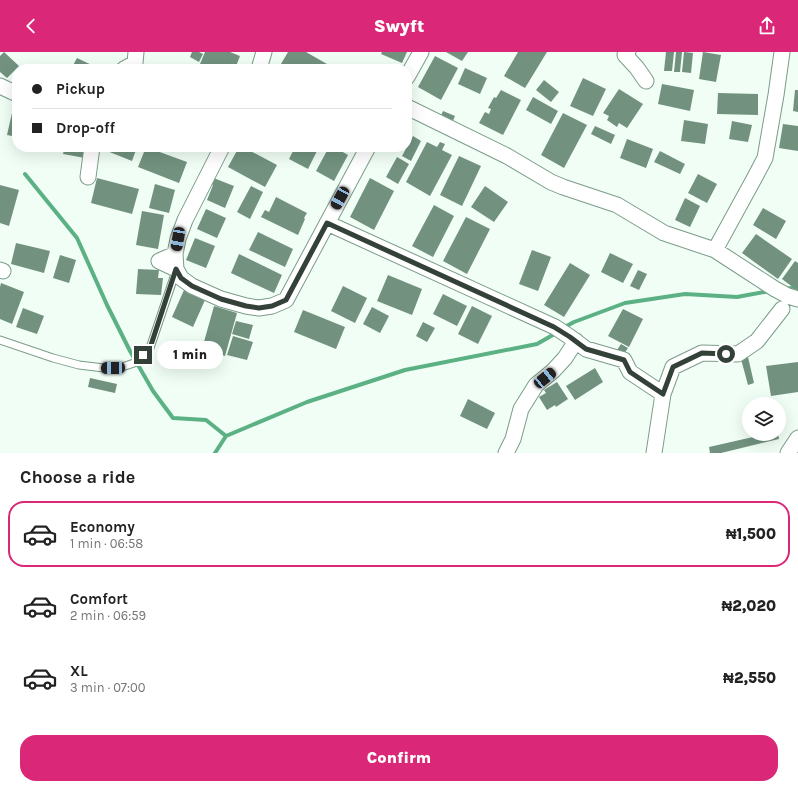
<!DOCTYPE html>
<meta charset="utf-8">
<style>
body{margin:0;font-family:Karla,sans-serif;background:#f6f6f6;color:#222;height:100vh;display:flex;flex-direction:column;font-size:15px;white-space:nowrap}
*{box-sizing:border-box;margin:0}
p{font-size:13px;color:#767676}
.icon{flex:none;width:22px;height:22px;fill:none;stroke:currentColor;stroke-width:2;stroke-linecap:round;stroke-linejoin:round}
.map{position:relative;height:401px;overflow:hidden}
.sheet{display:flex;flex-direction:column;background:#fff;flex:1}
.sheet>*{flex:none}
.hud{position:absolute;left:12px;top:12px;width:400px;height:88px;border-radius:16px;box-shadow:0 4px 16px #0002;display:grid;align-content:center;height:88px;padding:0 20px;background:#fff}
.controls{position:absolute;left:742px;top:345px;display:grid;gap:8px}
.controls a{display:grid;place-items:center;width:44px;height:44px;border-radius:50%;background:#fff;box-shadow:0 4px 16px #0002;font-size:20px}
.end{position:absolute;width:18px;height:18px;margin:-9px;border:5px solid #334138;background:#fff;box-shadow:0 0 0 2px #fff}
.from{border-radius:50%}
.bubble{position:absolute;height:28px;border-radius:14px;background:#fff;box-shadow:0 4px 16px #0002;font-size:13px;font-weight:800;line-height:28px;text-align:center}
.car{position:absolute;width:12px;height:24px;margin:-12px -6px;border-radius:5px;box-shadow:0 0 3px 1px #0007;background:linear-gradient(#222 24%,#8ab4d8 0 40%,#222 0 76%,#8ab4d8 0 86%,#222 0)}
.hud b{display:flex;align-items:center;gap:14px;height:38px;font-size:15px}
.hud b+b{border-top:1px solid #e0e0e0}
.hud i{width:10px;height:10px;background:#222}
ul{padding:0;list-style:none}
li{display:flex;align-items:center;gap:12px;height:66px;margin:0 8px 6px;padding:0 12px;border:2px solid transparent;border-radius:16px}
li div{flex:1}
li b{display:block;font-size:15px}
li em{font-style:normal;font-weight:800}
li.selected{border-color:#db2777}
li>.icon{width:36px;height:36px;stroke-width:1.5}
h2{padding:0 20px;font-size:18px;line-height:48px}
.cta{display:flex;gap:8px;margin-top:auto;padding:8px 20px}
.cta a{flex:1;height:46px;border-radius:16px;background:#db2777;color:#fff;font-size:16px;font-weight:800;line-height:46px;text-align:center}
header{display:flex;justify-content:space-between;align-items:center;height:52px;padding:0 20px;background:#db2777;color:#fff;font-size:18px;font-weight:800}
.map>svg:first-child{display:block}
.lines{fill:none;stroke-linecap:round;stroke-linejoin:round}
.stream{stroke:#5bb184;stroke-width:4}
.building{fill:#72927f}
.service-casing{stroke:#7b9c89;stroke-width:9}
.minor-casing{stroke:#7b9c89;stroke-width:17}
.service{stroke:#fff;stroke-width:7}
.minor{stroke:#fff;stroke-width:15}
.route{stroke:#334138;stroke-width:5}
</style>
<header><svg class="icon" aria-label="back" viewBox="0 0 24 24"><path d="M15 5l-7 7 7 7"/></svg>Swyft<svg class="icon" aria-label="share" viewBox="0 0 24 24"><path d="M12 15V3M7 8l5-5 5 5M5 13v7h14v-7"/></svg></header>
<div class="map">
<svg width="798" height="401" viewBox="0 0 798 401">
<rect width="100%" height="100%" fill="#f0fef5"/>
<g class="lines">
<path class="stream" d="M25,122L77,186L107,253L130,299L153,339L173,366L206,368L226,384
M785,237L798,235
M563,276L574,270L625,251L685,242L737,245L770,239
M215,401L226,384L307,350L405,318L537,292L558,280"/>
</g>
<path class="building" d="M4,0L19,14L7,26L0,20V4Z
M192,0H199L203,2L199,10L190,5Z
M205,0H230L240,4L235,17H211L200,12Z
M288,0H306L327,12L324,17H278Z
M382,0H407L402,11L381,2Z
M446,0H468L462,9Z
M518,0H547L525,36L504,24Z
M666,0H674L672,19H664Z
M676,0H682L680,20H674Z
M684,0L693,1L691,21L682,20Z
M703,0L721,3L716,30L699,27Z
M435,4L458,16L441,48L418,35Z
M77,6L100,17H71Z
M465,16L487,26L480,42L458,32Z
M583,26L606,37L593,64L570,54Z
M544,28L559,40L551,50L536,38Z
M662,32L694,38L690,59L658,52Z
M619,37L643,52L627,76L619,71L617,75L607,68L609,64L603,61Z
M501,38L521,48L503,83L479,71L485,60L489,62L491,57L488,56L494,45L496,46Z
M795,38H798V60L793,59Z
M718,41L758,42V63L717,62Z
M533,45L558,59L551,72L526,58Z
M443,59L455,64L452,71L440,66Z
M12,61L17,62V85L7,83Z
M563,61L587,73L564,116L541,103Z
M684,68L708,72L705,92L681,89Z
M732,69L752,73L748,90L729,87Z
M783,72L798,74V99L779,96Z
M595,74L615,83L611,92L591,82Z
M413,84L421,89L411,109L402,104Z
M627,87L653,97L646,116L620,106Z
M427,90L437,95L440,90L445,92L442,98L452,103L430,144L406,130Z
M42,95H58L56,100Z
M65,95H88L85,106L63,102Z
M97,95H137L132,109Z
M146,95L187,110L179,131L138,115Z
M239,95H243L277,113L265,135L228,115Z
M295,95H319L308,117L289,107Z
M329,95H334L348,103L334,129L316,119Z
M660,99L685,112L680,122L654,110Z
M459,104L481,114L462,154L440,143Z
M397,105L409,112L398,132L386,125Z
M698,122L717,132L707,151L688,141Z
M211,125L234,134L225,156L207,148L213,133L208,131Z
M97,126L139,137L132,162L91,151Z
M370,126L394,139L374,178L350,165Z
M155,132L175,138L169,161L149,156Z
M0,133L19,138L9,174L0,171Z
M251,134L263,140L250,167L237,160Z
M485,134L508,150L494,170L471,155Z
M276,145L307,161L304,166L305,167L298,183L261,165L265,158L269,160Z
M685,146L700,154L690,175L675,168Z
M434,153L454,164L433,205L412,194Z
M763,156L786,169L776,187L753,173Z
M206,157L226,166L217,186L197,177Z
M142,159L164,163L158,197L136,193Z
M466,165L490,177L467,222L443,209Z
M258,180L293,197L285,215L249,198Z
M756,182L792,207L778,227L742,201Z
M195,186L215,194L206,216L186,208Z
M16,191L50,199L44,221L11,212Z
M532,198L551,205L538,239L519,232Z
M610,201L633,212L623,231L601,220Z
M239,202L282,223L274,241L231,221Z
M60,203L76,208L69,231L53,226Z
M795,209L798,211V239L782,227Z
M570,211L590,223L564,265L544,253Z
M138,217L159,218L158,226H163L161,243L136,242Z
M638,218L647,222L639,238L630,234Z
M388,223L422,237L412,263L377,249Z
M1,231L24,240L12,272L0,267V235Z
M343,234L367,246L355,271L331,259Z
M184,238L205,248L193,275L172,265Z
M443,242L467,254L457,274L433,262Z
M214,254L237,261L225,304L202,297Z
M472,254L492,264L478,292L458,282Z
M372,255L389,264L380,281L363,272Z
M23,256L44,264L37,282L16,275Z
M623,257L643,267L629,295L608,284Z
M303,258L345,275L336,297L294,280Z
M236,269L253,273L249,287L232,282Z
M423,270L435,276L427,290L416,284Z
M233,284L253,290L247,308L227,303Z
M621,292L628,296L624,302L617,298Z
M748,305L754,331L748,333L741,307Z
M798,310V340L771,344L766,314Z
M595,316L603,330L575,348L566,334Z
M90,326L117,332L115,341L88,335Z
M557,330L568,347L556,355L555,353L547,358L539,345L546,341L544,338Z
M468,347L495,361L487,377L460,364Z
M766,382H778L779,387L721,401H710L709,395Z"/>
<g class="lines">
<defs>
<path id="service" d="M0,288L53,306L79,313L104,316L122,315L137,310L150,296L176,219"/>
<path id="minor" d="M628,0L625,3L637,16L646,29
M124,17L135,11L136,0
M259,17L264,0
M407,25L421,0
M0,34L17,42
M407,55L507,104L551,130L563,135L617,153L664,181L715,198L775,237L788,244L798,247
M222,95L185,168L178,187L175,202L176,217L181,226L192,234L221,247L246,254L259,256L272,254L286,248L368,95
M88,125L92,95
M327,171L555,275L570,285L586,297L624,308L630,320L663,342L654,401
M715,198L755,125L765,106L776,43L782,0
M175,202L159,209L176,217
M0,218L3,219
M663,342L673,315L702,301L738,302L757,289L782,257
M506,401L513,387L521,357L536,333L553,319L565,306L576,289
M788,401L798,386"/>
</defs>
<use href="#service" class="service-casing"/>
<use href="#minor" class="minor-casing"/>
<use href="#service" class="service"/>
<use href="#minor" class="minor"/>
</g>
<g class="lines">
<path class="route" d="M143,303L150,296L176,217L181,226L192,234L221,247L246,254L259,256L272,254L286,248L327,171L554,275L570,285L586,297L624,308L630,320L663,342L673,315L702,301L726,302"/>
</g>
</svg>
<div class="controls">
<a><svg class="icon" aria-label="layers" viewBox="0 0 24 24"><path d="M12 4l9 5-9 5-9-5zM3 14l9 5 9-5"/></svg></a>
</div>
<i class="end from" style="left:726px;top:302px"></i>
<i class="end" style="left:143px;top:303px"></i>
<div class="bubble" style="left:157px;top:289px;width:66px">1 min</div>
<i class="car" style="left:340px;top:146px;rotate:209deg"></i>
<i class="car" style="left:178px;top:187px;rotate:190deg"></i>
<i class="car" style="left:113px;top:316px;rotate:269deg"></i>
<i class="car" style="left:545px;top:326px;rotate:51deg"></i>
<div class="hud">
<b><i class="from"></i>Pickup</b>
<b><i></i>Drop-off</b>
</div>
</div>
<section class="sheet">
<h2>Choose a ride</h2>
<ul>
<li class="selected"><svg class="icon" aria-label="car" viewBox="0 0 24 24"><path d="M5 17H2v-5l4-1 3-4h7l3 4 3 1v5h-3M9 17h6M6 11h13"/><circle cx="7" cy="17" r="2"/><circle cx="17" cy="17" r="2"/></svg><div><b>Economy</b><p>1 min · 06:58</p></div><em>₦1,500</em></li>
<li><svg class="icon" aria-label="car" viewBox="0 0 24 24"><path d="M5 17H2v-5l4-1 3-4h7l3 4 3 1v5h-3M9 17h6M6 11h13"/><circle cx="7" cy="17" r="2"/><circle cx="17" cy="17" r="2"/></svg><div><b>Comfort</b><p>2 min · 06:59</p></div><em>₦2,020</em></li>
<li><svg class="icon" aria-label="car" viewBox="0 0 24 24"><path d="M5 17H2v-5l4-1 3-4h7l3 4 3 1v5h-3M9 17h6M6 11h13"/><circle cx="7" cy="17" r="2"/><circle cx="17" cy="17" r="2"/></svg><div><b>XL</b><p>3 min · 07:00</p></div><em>₦2,550</em></li>
</ul>
<div class="cta"><a>Confirm</a></div>
</section>
